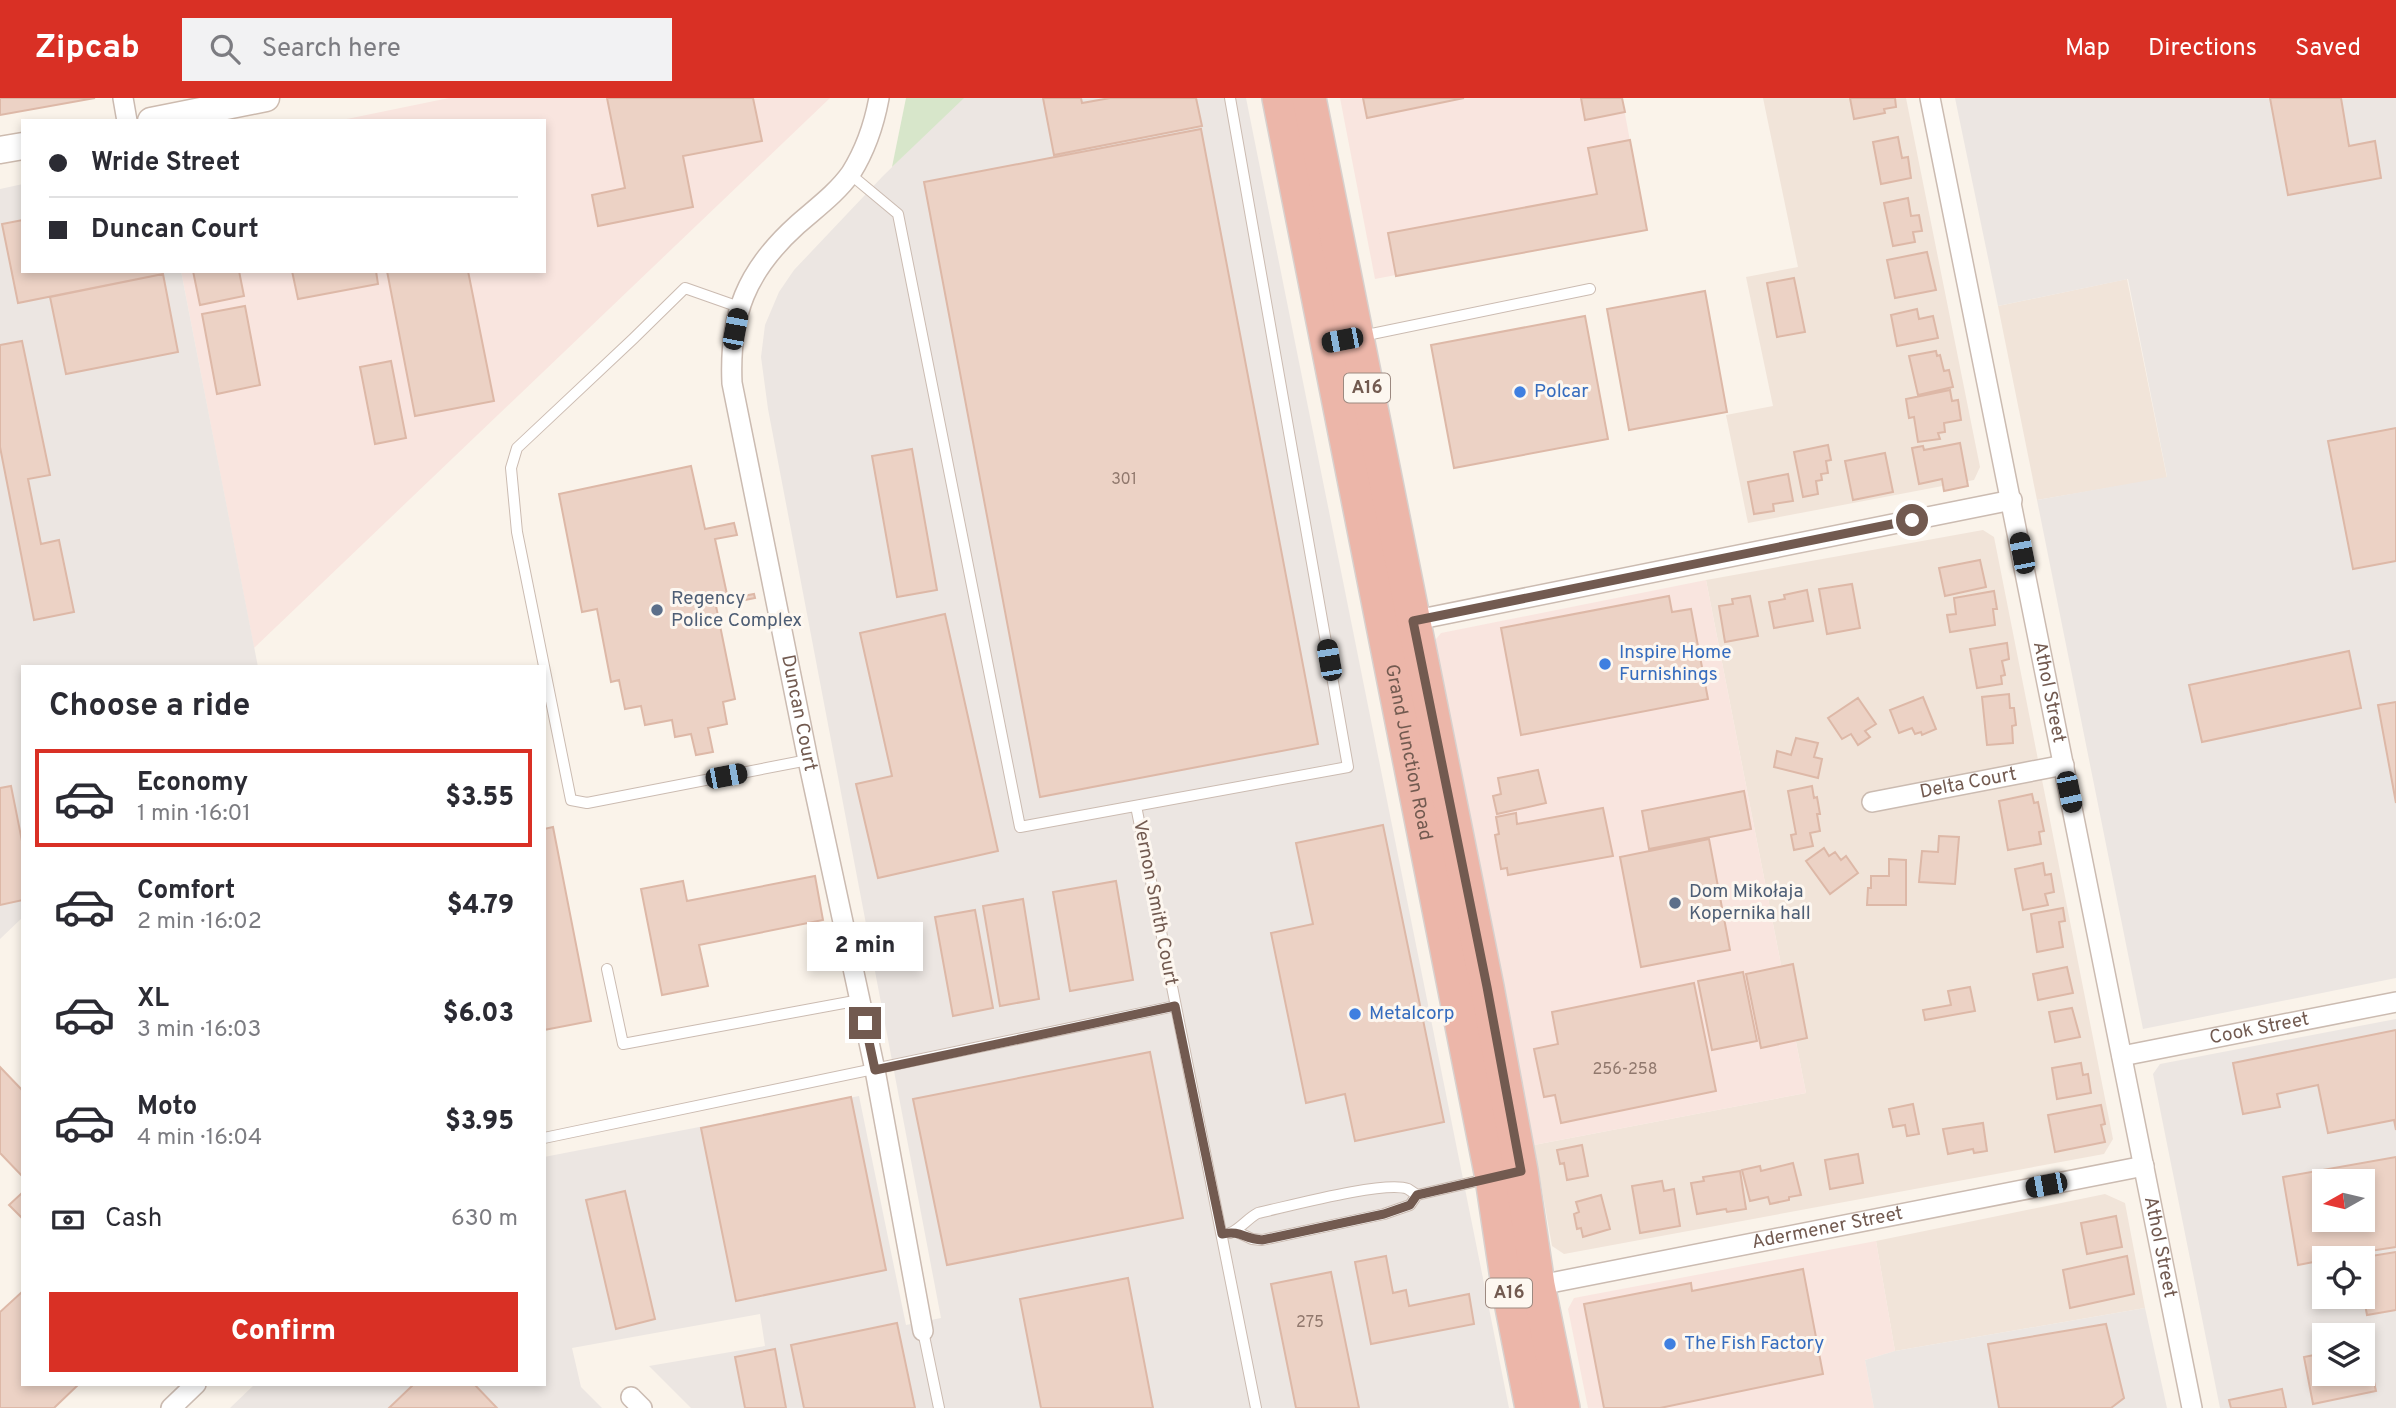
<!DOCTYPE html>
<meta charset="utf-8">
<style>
body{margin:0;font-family:Overpass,sans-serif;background:#f2f2f3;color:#2b2b33;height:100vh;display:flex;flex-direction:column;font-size:26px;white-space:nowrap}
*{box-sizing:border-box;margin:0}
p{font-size:23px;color:#7c7c81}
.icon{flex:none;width:38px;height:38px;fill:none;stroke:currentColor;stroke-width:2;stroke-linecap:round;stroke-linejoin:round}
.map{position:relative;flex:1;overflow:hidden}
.side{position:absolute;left:21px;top:567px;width:525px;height:721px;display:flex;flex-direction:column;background:#fff;border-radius:0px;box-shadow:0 4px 10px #0003}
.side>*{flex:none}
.top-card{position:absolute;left:21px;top:21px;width:525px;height:154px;border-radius:0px;box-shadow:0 4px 10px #0003;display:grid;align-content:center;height:154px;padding:0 28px;background:#fff}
.needle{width:46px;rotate:262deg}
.fabs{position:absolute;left:2312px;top:1071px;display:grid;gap:14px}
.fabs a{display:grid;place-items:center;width:63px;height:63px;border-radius:0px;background:#fff;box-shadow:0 4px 10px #0003;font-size:35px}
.end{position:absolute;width:32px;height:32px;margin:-16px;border:9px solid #725a50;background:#fff;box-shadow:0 0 0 4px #fff}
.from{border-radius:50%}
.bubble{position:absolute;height:49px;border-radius:0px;background:#fff;box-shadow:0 4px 10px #0003;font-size:23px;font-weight:800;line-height:49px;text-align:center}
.car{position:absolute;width:21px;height:42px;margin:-21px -10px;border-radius:9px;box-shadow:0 0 5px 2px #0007;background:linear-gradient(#222 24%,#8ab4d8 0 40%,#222 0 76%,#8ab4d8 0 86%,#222 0)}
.top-card b{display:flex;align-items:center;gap:24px;height:66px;font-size:26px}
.top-card b+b{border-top:2px solid #e1e1e2}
.top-card i{width:18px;height:18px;background:#2b2b33}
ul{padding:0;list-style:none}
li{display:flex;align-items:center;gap:21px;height:98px;margin:0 14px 10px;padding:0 14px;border:4px solid transparent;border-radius:0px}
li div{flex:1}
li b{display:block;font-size:26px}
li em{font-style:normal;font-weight:800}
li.on{border-color:#d93025}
li>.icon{width:63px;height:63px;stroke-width:1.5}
h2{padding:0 28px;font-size:32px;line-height:84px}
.pay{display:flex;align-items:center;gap:18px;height:77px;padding:0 28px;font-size:26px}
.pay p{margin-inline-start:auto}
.cta{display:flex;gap:14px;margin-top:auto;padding:14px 28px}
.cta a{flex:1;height:80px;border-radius:0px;background:#d93025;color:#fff;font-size:28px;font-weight:800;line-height:80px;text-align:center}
header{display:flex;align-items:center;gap:42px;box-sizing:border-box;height:98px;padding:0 35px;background:#d93025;color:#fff}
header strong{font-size:33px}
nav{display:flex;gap:38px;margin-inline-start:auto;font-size:24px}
.search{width:490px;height:63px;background:#f2f2f3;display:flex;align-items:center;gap:18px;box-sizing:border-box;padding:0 24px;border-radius:0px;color:#7c7c81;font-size:26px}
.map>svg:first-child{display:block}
.residential{fill:#f1e4d9}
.commercial{fill:#f9e5df}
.industrial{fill:#ece6e2;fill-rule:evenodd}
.green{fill:#d7e6ca}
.building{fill:#ecd2c5;stroke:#ddb8a7;stroke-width:2;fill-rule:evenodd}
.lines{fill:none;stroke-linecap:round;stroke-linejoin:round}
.lane-casing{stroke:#cbbbb1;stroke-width:12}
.street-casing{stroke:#cbbbb1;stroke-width:22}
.secondary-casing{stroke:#cdbbaf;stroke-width:29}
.highway-casing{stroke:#d8d1ce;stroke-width:36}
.lane{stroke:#fff;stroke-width:10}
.street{stroke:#fff;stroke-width:19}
.secondary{stroke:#fff;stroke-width:26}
.highway{stroke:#ecb6a9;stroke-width:33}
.route{stroke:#725a50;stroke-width:9}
.shop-dot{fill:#3f7fe0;stroke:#fdf7f0;stroke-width:2.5}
.service-dot{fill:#5c6f8a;stroke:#fdf7f0;stroke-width:2.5}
.labels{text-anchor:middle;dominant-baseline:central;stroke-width:6;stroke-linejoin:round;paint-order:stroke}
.number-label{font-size:16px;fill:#90786d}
.shield{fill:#fdf7f0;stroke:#9c8980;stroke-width:2}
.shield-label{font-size:18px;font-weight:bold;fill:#725a50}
.shop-label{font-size:19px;fill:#366cbe;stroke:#fdf7f0;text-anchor:start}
.service-label{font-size:19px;fill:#4e5e75;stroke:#fdf7f0;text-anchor:start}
.street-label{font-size:19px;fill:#725a50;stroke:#fdf7f0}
</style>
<header>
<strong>Zipcab</strong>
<div class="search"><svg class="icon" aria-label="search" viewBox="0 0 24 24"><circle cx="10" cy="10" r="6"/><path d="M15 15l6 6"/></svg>Search here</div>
<nav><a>Map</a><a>Directions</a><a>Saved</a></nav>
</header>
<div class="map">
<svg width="2396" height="1310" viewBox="0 0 2396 1310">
<rect width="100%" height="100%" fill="#faf3ea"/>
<path class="residential" d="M1763,0H1906L1980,369L1974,382L1748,425L1726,317L1773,308L1746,179L1798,169Z
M2127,181L2167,380L2037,402L1998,208Z
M1983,432L1994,439L2113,1041L2104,1056L1564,1156L1552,1148L1534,1047L1806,995L1706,482Z
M2105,1096L2125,1105L2145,1210L1895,1253L1876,1143Z"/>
<path class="commercial" d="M449,0H830L254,550L181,173H544V23H337Z
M1340,0H1622L1646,129L1375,181Z
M1706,482L1806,995L1534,1047L1432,546L1441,535Z
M1876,1143L1895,1253L1865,1262L1874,1310H1588L1568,1211L1574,1200Z"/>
<path class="industrial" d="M962,0H1246L1509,1310H691L649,1268L765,1248L760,1216L572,1250L581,1289L602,1310H230L255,1286H544V1059L859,998L906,1227L941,1220L768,311L761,259L765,227L779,194L794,172L882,79Z
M1955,0H2396V880L2143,931L2037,402L2167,379L2128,181L1998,208Z
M23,86V173H181L258,569H23V819L0,841V91Z
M2396,921V1310H2220L2153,976L2160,966ZM2324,1083H2362V1122H2324ZM2324,1160H2362V1199H2324ZM2324,1237H2362V1276H2324Z
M2145,1210L2167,1310H1874L1865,1262L1895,1253Z"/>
<path class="green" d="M906,0H964L892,69Z"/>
<path class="building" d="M0,0H95L0,17Z
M607,0H753L762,43L683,58L693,109L598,128L592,97L625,90Z
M1043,0H1081L1082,5L1110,0H1196L1202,28L1054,57Z
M1363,0H1464L1367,20Z
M1581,0H1622L1625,14L1585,22Z
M1850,0H1895L1896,9L1884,11L1885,15L1854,21Z
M2270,0H2341L2349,48L2375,43L2381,80L2288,97Z
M1201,31L1318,646L1040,699L924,84Z
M1898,39L1902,60L1908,59L1911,80L1881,86L1873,44Z
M1630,42L1647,132L1396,178L1388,135L1597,96L1588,50Z
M1908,100L1911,118L1919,117L1922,133L1913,134L1915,144L1893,148L1884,105Z
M23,122V173H162L163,176L18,205L2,126Z
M1927,154L1936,192L1895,200L1887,162Z
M193,173H239L244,198L200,207Z
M292,173H376L378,186L298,201Z
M387,173H468L494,303L415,318Z
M163,176L178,254L66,276L50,199Z
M1794,180L1805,234L1777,239L1767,185Z
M1705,193L1727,314L1629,332L1607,211Z
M245,208L260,287L217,296L202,216Z
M1917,211L1919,221L1933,218L1938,240L1897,248L1891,217Z
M1585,218L1608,341L1454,370L1431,247Z
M22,243L50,377L28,381L41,446L59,442L74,514L34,522L0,349V247Z
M1936,253L1937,258L1940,257L1944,273L1949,272L1953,289L1918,297L1909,258Z
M391,263L406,340L375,346L360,269Z
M1950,292L1952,303L1958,302L1961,322L1944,325L1945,334L1938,335L1940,341L1918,344L1914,319L1909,320L1906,301Z
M2396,330V463L2353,471L2328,343Z
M1960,345L1968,388L1944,393L1942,381L1919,386L1912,350L1923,348L1924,352Z
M1828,347L1831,362L1826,363L1828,375L1821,376L1822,382L1816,383L1818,396L1803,399L1794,354Z
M912,351L937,492L897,499L872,358Z
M1885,355L1893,394L1853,402L1845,363Z
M691,368L705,431L734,425L737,437L715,441L728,501L754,496L755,500L716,508L735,601L723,604L727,626L708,630L713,654L696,657L691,636L675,639L672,622L645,627L641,608L625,611L619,582L611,584L597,511L582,514L559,396Z
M1788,376L1793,403L1773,406L1774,413L1754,416L1748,384Z
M1980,462L1986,489L1945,498L1939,470Z
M1852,486L1860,530L1827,536L1819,491Z
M1807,492L1813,523L1774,530L1769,504L1785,501L1784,497Z
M1994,493L1997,511H1993L1995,527L1950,534L1947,517L1956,516L1954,500Z
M1669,498L1672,514L1691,511L1708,601L1521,637L1501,530Z
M1750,498L1758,538L1725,544L1719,508L1733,506L1732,501Z
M945,516L998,753L878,780L856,686L892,678L860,535Z
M2007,545L2009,561L2002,563L2005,577L2001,578L2002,586L1977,590L1970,551Z
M2349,553L2361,610L2202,644L2189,587Z
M2009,596L2010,610H2014L2016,627L2012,628L2013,645L1987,647L1982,599Z
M1923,599L1936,631L1922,637L1921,634L1915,636L1912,630L1899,635L1890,612Z
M1858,600L1876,626L1865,633L1870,639L1858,647L1851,636L1842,641L1828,620Z
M2396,604V705L2378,607Z
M1796,640L1818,645L1814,659L1822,661L1818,680L1774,669L1777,653L1791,657Z
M1538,672L1546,705L1497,716L1493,698L1501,696L1498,680Z
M11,688L23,748V802L0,807V690Z
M1812,688L1814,700L1817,699L1820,716H1817L1820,733L1810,735L1813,748L1794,752L1791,737L1796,736L1788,693Z
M1744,693L1751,731L1649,751L1642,713Z
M2032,696L2034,705L2038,704L2044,733L2039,734L2041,746L2008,752L1999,703Z
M1603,710L1613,758L1508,777L1507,770L1501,771L1495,737L1499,736L1496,719L1516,715L1517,726Z
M1383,727L1444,1024L1355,1043L1345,996L1306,1005L1271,835L1313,826L1296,745Z
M553,729L591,923L544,932V731Z
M1939,738L1959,739L1955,786L1919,784L1922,753L1938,754Z
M1709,741L1730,852L1641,869L1620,759Z
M1824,750L1829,758L1835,754L1841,762L1846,758L1858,775L1830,796L1806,763Z
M1889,761L1906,762V807H1867L1868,790H1871V778H1889Z
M2043,765L2045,777L2051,776L2054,794L2045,796L2048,807L2023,812L2015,771Z
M815,778L823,822L699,847L708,888L662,897L641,791L683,783L687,803Z
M1116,783L1133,882L1070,893L1053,794Z
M1023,801L1039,901L1000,908L983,808Z
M2063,810L2065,823L2059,824L2063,849L2037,854L2031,816Z
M975,812L993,910L953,918L935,819Z
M1793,866L1807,940L1761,950L1746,876Z
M2067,869L2073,895L2038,902L2033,876Z
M1743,874L1757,943L1712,952L1698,883Z
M1694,885L1716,993L1561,1025L1555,997L1544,999L1534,951L1558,946L1552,914Z
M1970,889L1975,913L1925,922L1923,912L1951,907L1948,893Z
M2072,910L2080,939L2055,944L2049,914Z
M2396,932V1032L2394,1022L2328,1035L2318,987L2277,996L2280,1009L2243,1016L2233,965Z
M1150,954L1183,1120L947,1167L913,1001Z
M2081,965L2083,977L2088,976L2091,995L2057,1001L2052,970Z
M0,969L23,993V1079L0,1055Z
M851,999L886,1172L736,1203L701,1030Z
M1913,1006L1919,1036L1907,1038L1905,1027L1893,1029L1889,1011Z
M2101,1007L2105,1026L2101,1027L2105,1044L2055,1054L2048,1017Z
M1983,1025L1987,1053L1974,1055L1973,1051L1948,1056L1943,1031Z
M1582,1047L1588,1078L1567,1082L1564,1065L1560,1066L1557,1052Z
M1858,1056L1863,1085L1830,1091L1825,1062Z
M2396,1059V1149L2324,1160V1162L2298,1167L2283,1079ZM2324,1083H2362V1122H2324Z
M1793,1065L1801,1097L1789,1099V1102L1770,1106L1768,1099L1750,1103L1742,1072L1760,1068L1761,1073Z
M1740,1073L1746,1111L1727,1114L1726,1111L1697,1116L1691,1085L1704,1083L1703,1079Z
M1662,1083L1664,1093L1674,1091L1680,1128L1640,1135L1632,1088Z
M625,1093L655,1221L616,1231L586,1102Z
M23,1094V1121L9,1107Z
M1601,1097L1610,1131L1583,1139L1581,1130L1577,1131L1574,1116L1579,1114L1576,1104Z
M2116,1118L2122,1149L2087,1156L2081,1125Z
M2396,1154V1212L2367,1217L2362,1190V1160H2359Z
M1386,1158L1393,1195L1406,1192L1409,1208L1469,1196L1474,1226L1371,1246L1355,1164Z
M2127,1158L2134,1196L2070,1210L2063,1172Z
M1803,1171L1823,1276L1660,1310H1604L1584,1206L1691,1185L1692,1193Z
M1331,1174L1359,1310H1296L1271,1186Z
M1128,1180L1153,1310H1041L1020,1201Z
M23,1193V1286H79L54,1310H0V1214Z
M897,1225L915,1310H804L791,1247Z
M2106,1226L2124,1300L2111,1310H1999L1988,1246Z
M2366,1246L2376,1293L2313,1306L2304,1259L2324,1255V1276H2362V1247Z
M775,1251L786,1310H745L735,1259Z
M414,1286H474L497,1310H389Z
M2282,1291L2286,1310H2231L2229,1302Z"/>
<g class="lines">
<defs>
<path id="lane" d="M850,76L898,116L1020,729L1348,669L1230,0
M739,209L685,190L633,241L517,350L511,370L517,434L571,702L587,705L808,662
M1362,238L1590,191
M1136,708L1256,1310
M607,871L623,946L860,902
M544,1040L1175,908
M1235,1133L1252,1141L1262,1142L1384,1116L1410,1107L1417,1097L1486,1081
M1230,1135C1239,1132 1248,1120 1258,1115C1286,1109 1385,1082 1408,1091C1411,1093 1414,1095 1417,1097
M923,1233L939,1310"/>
<g id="street">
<path d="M123,0L127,23"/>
<path id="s1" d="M879,0C874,27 866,51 851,75C837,95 815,111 797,127C746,173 729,217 732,285L808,662L875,972L923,1233"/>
<path id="s2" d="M1930,0L2192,1310"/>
<path d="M1406,524L2012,402"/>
<path id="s3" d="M1872,704L2064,667"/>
<path id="s4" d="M2122,958L2396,904"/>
<path id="s5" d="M1530,1189L2144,1068"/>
<path d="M631,1299L642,1310"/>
<path d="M171,1310L196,1286"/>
</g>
<path id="secondary" d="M151,23L266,0
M0,52L23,48"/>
<g id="highway">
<path id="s6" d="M1279,0L1492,1080L1509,1194L1532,1310"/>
<path d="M1309,0L1487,889L1521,1073L1538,1187L1563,1310"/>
</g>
</defs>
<use href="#lane" class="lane-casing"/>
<use href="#street" class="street-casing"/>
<use href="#secondary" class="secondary-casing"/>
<use href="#highway" class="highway-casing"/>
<use href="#lane" class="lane"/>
<use href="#street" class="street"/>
<use href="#secondary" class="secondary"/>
<use href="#highway" class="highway"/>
</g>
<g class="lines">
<path class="route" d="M865,925L875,972L1175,908L1222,1136C1242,1132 1243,1141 1262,1142L1384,1116L1410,1107L1417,1097L1521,1073L1487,889L1413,523L1912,422"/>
</g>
<g class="shop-dot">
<circle cx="1520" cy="294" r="7"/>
<circle cx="1605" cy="566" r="7"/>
<circle cx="1355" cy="916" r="7"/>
<circle cx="1670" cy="1246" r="7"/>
</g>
<g class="service-dot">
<circle cx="657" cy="512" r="7"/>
<circle cx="1675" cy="805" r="7"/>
</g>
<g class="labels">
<g class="number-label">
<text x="1124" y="382">301</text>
<text x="1625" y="972">256-258</text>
<text x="1310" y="1225">275</text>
</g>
<g class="shield">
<rect x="1344" y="275.5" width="46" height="29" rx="5"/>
<rect x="1486" y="1180.5" width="46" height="29" rx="5"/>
</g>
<g class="shield-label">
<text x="1367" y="290">A16</text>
<text x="1509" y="1195">A16</text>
</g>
<g class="shop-label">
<text x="1534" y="294">Polcar</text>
<text x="1619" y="555">Inspire Home<tspan x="1619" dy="22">Furnishings</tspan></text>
<text x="1369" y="916">Metalcorp</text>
<text x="1684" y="1246">The Fish Factory</text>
</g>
<g class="service-label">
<text x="671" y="501">Regency<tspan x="671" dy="22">Police Complex</tspan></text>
<text x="1689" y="794">Dom Mikołaja<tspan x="1689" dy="22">Kopernika hall</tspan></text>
</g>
<g class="street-label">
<text stroke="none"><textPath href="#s2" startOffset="606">Athol Street</textPath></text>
<text stroke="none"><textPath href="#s1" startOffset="670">Duncan Court</textPath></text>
<text stroke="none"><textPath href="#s6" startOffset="667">Grand Junction Road</textPath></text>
<text stroke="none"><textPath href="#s3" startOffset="98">Delta Court</textPath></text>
<text transform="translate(1155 805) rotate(79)">Vernon Smith Court</text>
<text stroke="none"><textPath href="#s4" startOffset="140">Cook Street</textPath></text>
<text stroke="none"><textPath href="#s5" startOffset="303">Adermener Street</textPath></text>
<text stroke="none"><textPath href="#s2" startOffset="1172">Athol Street</textPath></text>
</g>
</g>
</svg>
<div class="fabs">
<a><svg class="needle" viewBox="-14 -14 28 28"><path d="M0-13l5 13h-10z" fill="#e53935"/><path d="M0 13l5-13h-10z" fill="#7c7c81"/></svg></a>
<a><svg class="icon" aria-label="locate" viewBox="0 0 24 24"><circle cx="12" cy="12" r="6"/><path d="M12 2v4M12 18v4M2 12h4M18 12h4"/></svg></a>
<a><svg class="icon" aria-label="layers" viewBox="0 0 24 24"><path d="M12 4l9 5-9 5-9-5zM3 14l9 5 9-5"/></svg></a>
</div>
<i class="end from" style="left:1912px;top:422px"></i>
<i class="end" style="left:865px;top:925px"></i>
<div class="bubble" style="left:807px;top:824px;width:116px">2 min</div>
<i class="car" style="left:735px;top:231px;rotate:11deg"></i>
<i class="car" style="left:1342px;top:242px;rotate:259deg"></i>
<i class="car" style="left:2022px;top:455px;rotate:349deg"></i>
<i class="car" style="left:1329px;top:562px;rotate:350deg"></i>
<i class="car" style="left:726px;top:678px;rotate:79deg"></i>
<i class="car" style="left:2069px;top:694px;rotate:168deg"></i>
<i class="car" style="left:2046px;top:1087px;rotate:259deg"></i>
<div class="top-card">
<b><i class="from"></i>Wride Street</b>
<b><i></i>Duncan Court</b>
</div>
<section class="side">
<h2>Choose a ride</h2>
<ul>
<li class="on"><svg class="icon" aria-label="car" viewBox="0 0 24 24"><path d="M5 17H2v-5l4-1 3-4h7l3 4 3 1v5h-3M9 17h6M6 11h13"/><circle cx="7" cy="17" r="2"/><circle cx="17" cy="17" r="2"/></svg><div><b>Economy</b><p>1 min · 16:01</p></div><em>$3.55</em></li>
<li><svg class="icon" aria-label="car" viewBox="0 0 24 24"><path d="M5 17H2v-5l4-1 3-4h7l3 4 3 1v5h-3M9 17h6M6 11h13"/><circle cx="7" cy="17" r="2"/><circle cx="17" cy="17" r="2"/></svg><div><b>Comfort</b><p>2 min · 16:02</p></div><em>$4.79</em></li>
<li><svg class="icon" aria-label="car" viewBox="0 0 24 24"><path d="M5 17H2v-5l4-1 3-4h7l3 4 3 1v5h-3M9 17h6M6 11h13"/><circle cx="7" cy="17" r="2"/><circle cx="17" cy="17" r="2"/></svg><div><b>XL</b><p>3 min · 16:03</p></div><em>$6.03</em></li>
<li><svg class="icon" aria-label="car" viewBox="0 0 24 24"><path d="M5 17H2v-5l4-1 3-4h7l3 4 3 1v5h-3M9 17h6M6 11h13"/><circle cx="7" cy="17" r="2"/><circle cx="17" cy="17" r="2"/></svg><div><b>Moto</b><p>4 min · 16:04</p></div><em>$3.95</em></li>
</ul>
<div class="pay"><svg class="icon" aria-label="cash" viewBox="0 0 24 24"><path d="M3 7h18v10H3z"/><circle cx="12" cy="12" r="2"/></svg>Cash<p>630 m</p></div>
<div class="cta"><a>Confirm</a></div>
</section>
</div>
